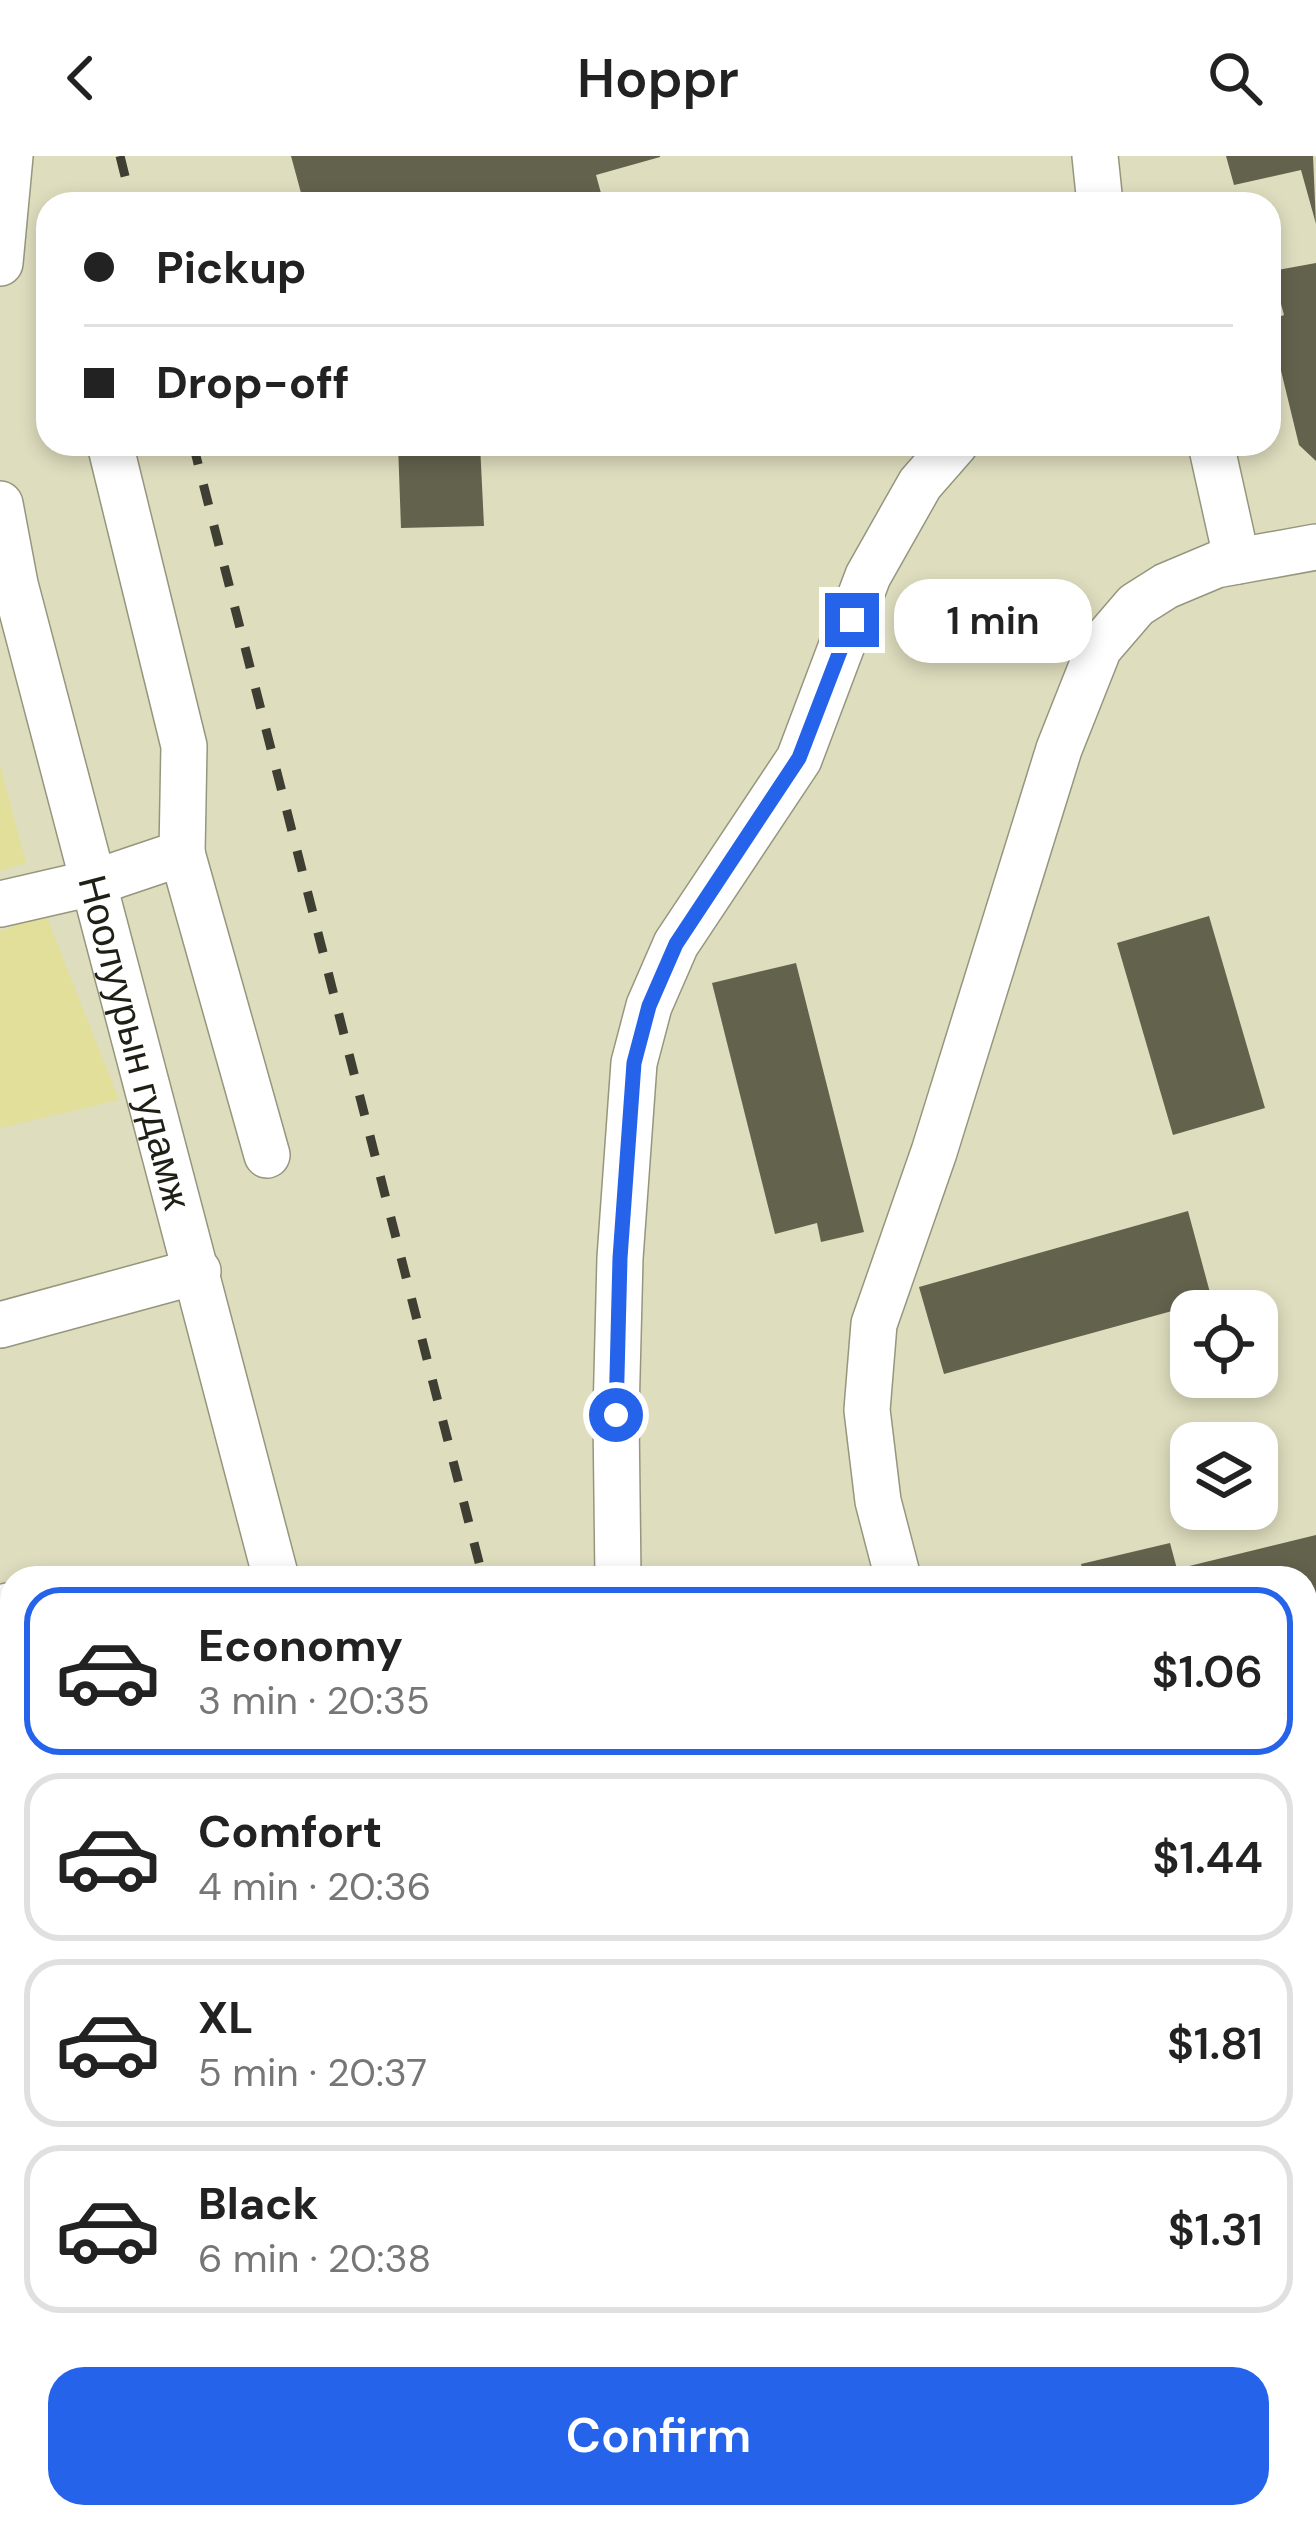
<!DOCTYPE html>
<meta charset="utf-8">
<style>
body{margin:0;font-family:"DM Sans",sans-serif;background:#f2f2f2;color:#222;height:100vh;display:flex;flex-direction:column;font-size:45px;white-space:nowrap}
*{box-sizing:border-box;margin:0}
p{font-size:39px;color:#767676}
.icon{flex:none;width:66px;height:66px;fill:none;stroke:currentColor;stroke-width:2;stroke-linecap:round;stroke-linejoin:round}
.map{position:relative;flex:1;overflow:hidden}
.side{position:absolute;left:0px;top:1410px;width:1317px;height:963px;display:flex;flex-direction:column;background:#fff;border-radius:36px 36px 0 0;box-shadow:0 6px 18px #0003}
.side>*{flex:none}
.hud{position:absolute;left:36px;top:36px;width:1245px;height:264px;border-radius:36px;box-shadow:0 6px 18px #0003;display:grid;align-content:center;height:264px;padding:0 48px;background:#fff}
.buttons{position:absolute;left:1170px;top:1134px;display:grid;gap:24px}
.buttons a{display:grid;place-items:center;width:108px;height:108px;border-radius:24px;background:#fff;box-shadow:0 6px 18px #0003;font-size:60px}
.end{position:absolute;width:54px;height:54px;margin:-27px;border:15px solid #2563eb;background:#fff;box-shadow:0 0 0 6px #fff}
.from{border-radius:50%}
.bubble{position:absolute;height:84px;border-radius:36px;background:#fff;box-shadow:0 6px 18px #0003;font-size:39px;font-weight:600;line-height:84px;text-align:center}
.hud b{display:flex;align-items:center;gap:42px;height:114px;font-size:45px}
.hud b+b{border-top:3px solid #e0e0e0}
.hud i{width:30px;height:30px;background:#222}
ul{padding:21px 0 0;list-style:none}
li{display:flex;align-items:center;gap:36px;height:168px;margin:0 24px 18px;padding:0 24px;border:6px solid #e0e0e0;border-radius:36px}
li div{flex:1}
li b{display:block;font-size:45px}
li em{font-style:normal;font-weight:600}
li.on{border-color:#2563eb}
li>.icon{width:108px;height:108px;stroke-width:1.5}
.action{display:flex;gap:24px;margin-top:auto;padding:24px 48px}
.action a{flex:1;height:138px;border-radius:36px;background:#2563eb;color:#fff;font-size:48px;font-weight:600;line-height:138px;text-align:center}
header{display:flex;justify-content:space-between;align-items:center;height:156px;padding:0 48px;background:#fff;font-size:54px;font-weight:600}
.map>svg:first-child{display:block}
.built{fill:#deddbe;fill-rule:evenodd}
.green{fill:#e2df9a}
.building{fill:#63624d}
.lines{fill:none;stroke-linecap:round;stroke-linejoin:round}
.minor-casing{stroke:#96967f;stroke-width:48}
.minor{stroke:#fff;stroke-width:45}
.rail{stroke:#3e3e32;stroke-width:9;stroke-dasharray:21 21;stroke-linecap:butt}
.route{stroke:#2563eb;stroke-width:15}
.labels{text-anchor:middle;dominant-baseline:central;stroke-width:12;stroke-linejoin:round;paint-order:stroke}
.street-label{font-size:39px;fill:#1f1f16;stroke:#f8f7de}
</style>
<header><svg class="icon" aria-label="back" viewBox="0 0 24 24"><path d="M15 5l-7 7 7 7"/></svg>Hoppr<svg class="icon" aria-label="search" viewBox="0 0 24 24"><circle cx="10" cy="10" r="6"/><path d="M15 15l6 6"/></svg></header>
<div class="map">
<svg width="1316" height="2371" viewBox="0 0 1316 2371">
<rect width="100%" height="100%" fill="#eaead1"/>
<path class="built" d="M0,0H1316V2371H0ZM48,48H1269V288H48ZM1191,1155H1257V1221H1191ZM1191,1287H1257V1353H1191ZM12,1422H1305V2361H12Z"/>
<path class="green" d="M0,609L26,707L0,715Z
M46,759L119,944L0,972V775Z"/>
<path class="building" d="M291,0H660V1L596,19L604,48H304Z
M1226,0H1313L1316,68L1301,14L1234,29Z
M1316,107V305L1299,289L1269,165L1284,159L1272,115Z
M398,288H480L484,370L401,372Z
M1209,760L1265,952L1173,979L1117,787Z
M796,807L864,1076L821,1086L817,1067L775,1078L712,827Z
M1188,1055L1212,1144L944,1218L919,1131Z
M1316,1379V1548L1305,1551V1422H1085L1081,1408L1170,1387L1177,1413Z
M1305,1593L1316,1631V1713L1305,1715Z
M1316,1933V2018L1305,2021V1936Z
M12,1969V2119L0,2122V1973Z
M1316,2028V2188H1314L1305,2151V2030Z
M12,2262V2324L0,2327V2265Z"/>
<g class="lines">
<defs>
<g id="minor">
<path d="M1095,0L1100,48"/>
<path d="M0,107L10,0"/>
<path d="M110,288L184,590L182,697"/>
<path d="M1211,288L1237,405"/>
<path id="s1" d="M0,348L15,428L276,1422"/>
<path d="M0,748L96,726L182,697L267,999"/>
<path d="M0,1169L198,1115"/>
<path d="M618,1422L616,1259L620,1102L634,907L649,850L676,788L799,603L868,420L920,328L955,288"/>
<path d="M898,1422L878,1345L867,1254L874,1168L934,996L1059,593L1099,492L1136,449L1166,430L1216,409L1316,391"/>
<path d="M0,1452L12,1449"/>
<path d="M0,1934L12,1931"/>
<path d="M0,2184L12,2180"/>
<path d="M458,2371V2361"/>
</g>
</defs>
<use href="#minor" class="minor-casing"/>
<use href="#minor" class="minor"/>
<path class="rail" d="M120,0L132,48
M193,288L483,1422
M725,2361L728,2371"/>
</g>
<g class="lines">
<path class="route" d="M616,1259L620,1102L634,907L649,850L676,788L799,602L852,464"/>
</g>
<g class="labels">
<g class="street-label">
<text stroke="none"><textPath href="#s1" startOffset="555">Ноолуурын гудамж</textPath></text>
</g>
</g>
</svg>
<div class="buttons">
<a><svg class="icon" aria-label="locate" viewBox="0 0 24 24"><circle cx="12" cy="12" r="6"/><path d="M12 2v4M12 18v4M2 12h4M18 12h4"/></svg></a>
<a><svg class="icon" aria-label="layers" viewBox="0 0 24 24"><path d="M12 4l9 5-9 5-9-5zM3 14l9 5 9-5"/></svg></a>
</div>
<i class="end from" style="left:616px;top:1259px"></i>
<i class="end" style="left:852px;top:464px"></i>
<div class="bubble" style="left:894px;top:423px;width:198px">1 min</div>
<div class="hud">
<b><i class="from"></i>Pickup</b>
<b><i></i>Drop-off</b>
</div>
<section class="side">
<ul>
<li class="on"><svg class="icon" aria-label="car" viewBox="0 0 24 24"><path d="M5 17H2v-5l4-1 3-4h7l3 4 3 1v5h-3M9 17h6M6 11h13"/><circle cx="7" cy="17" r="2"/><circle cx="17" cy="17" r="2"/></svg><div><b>Economy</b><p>3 min · 20:35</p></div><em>$1.06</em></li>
<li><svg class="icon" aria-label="car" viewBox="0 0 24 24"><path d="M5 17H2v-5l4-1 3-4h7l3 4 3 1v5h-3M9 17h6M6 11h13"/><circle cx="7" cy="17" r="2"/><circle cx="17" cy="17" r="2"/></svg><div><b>Comfort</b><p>4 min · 20:36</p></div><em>$1.44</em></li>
<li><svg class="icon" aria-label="car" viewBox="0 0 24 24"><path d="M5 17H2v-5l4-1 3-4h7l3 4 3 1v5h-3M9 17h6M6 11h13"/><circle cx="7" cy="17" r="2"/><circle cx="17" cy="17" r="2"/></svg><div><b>XL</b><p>5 min · 20:37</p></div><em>$1.81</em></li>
<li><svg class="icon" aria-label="car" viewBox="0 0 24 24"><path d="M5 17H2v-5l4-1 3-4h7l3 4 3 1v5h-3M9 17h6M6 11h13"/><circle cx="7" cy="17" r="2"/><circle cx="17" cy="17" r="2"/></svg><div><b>Black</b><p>6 min · 20:38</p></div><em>$1.31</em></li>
</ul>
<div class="action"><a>Confirm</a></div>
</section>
</div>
